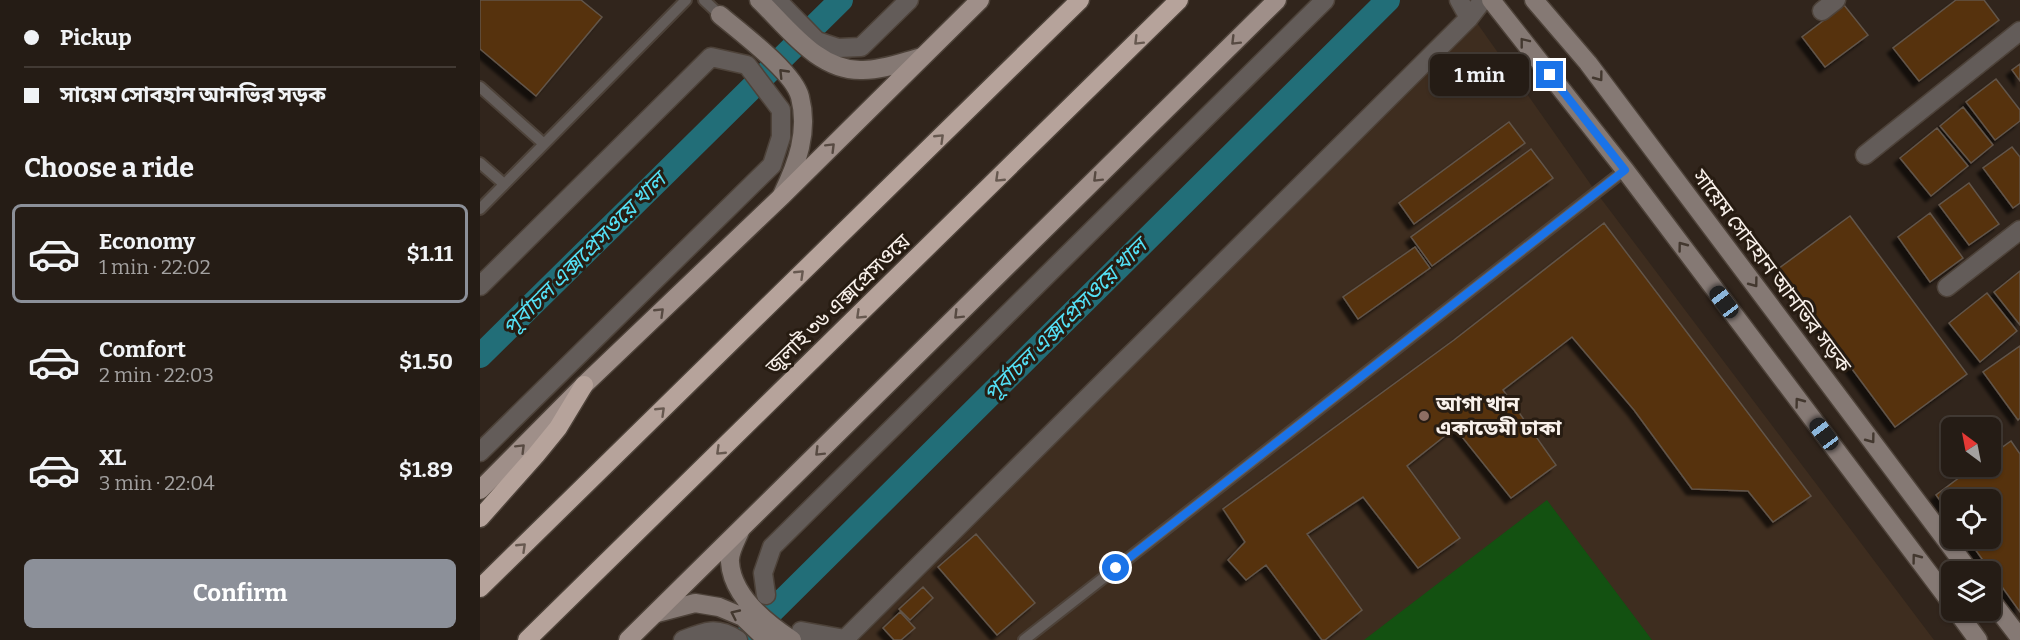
<!DOCTYPE html>
<meta charset="utf-8">
<style>
body{margin:0;font-family:Bitter,"Noto Sans Bengali",serif;background:#312922;color:#f1f3f6;height:100vh;display:flex;flex-direction:column;font-size:22px;white-space:nowrap}
*{box-sizing:border-box;margin:0}
p{font-size:20px;color:#a3a1a0}
.icon{flex:none;width:33px;height:33px;fill:none;stroke:currentColor;stroke-width:2;stroke-linecap:round;stroke-linejoin:round}
.map{position:relative;flex:1;overflow:hidden}
.details{display:flex;flex-direction:column;background:#251c15;width:480px}
.details>*{flex:none}
.banner{display:grid;align-content:center;height:132px;padding:0 24px;background:#251c15}
.needle{width:39px;rotate:328deg}
.fabs{position:absolute;left:1461px;top:417px;display:grid;gap:12px}
.fabs a{display:grid;place-items:center;width:60px;height:60px;border-radius:9px;background:#251c15;box-shadow:0 2px 4px #0004,0 0 0 2px #423a34;font-size:30px}
.end{position:absolute;width:27px;height:27px;margin:-14px;border:8px solid #1a73e8;background:#fff;box-shadow:0 0 0 3px #fff}
.from{border-radius:50%}
.bubble{position:absolute;height:42px;border-radius:9px;background:#251c15;box-shadow:0 2px 4px #0004,0 0 0 2px #423a34;font-size:20px;font-weight:700;line-height:42px;text-align:center}
.car{position:absolute;width:18px;height:36px;margin:-18px -9px;border-radius:8px;box-shadow:0 0 4px 2px #0007;background:linear-gradient(#222 24%,#8ab4d8 0 40%,#222 0 76%,#8ab4d8 0 86%,#222 0)}
.banner b{display:flex;align-items:center;gap:21px;height:57px;font-size:22px}
.banner b+b{border-top:2px solid #423a34}
.banner i{width:15px;height:15px;background:#f1f3f6}
ul{padding:0;list-style:none}
li{display:flex;align-items:center;gap:18px;height:99px;margin:0 12px 9px;padding:0 12px;border:3px solid transparent;border-radius:9px}
li div{flex:1}
li b{display:block;font-size:22px}
li em{font-style:normal;font-weight:700}
li.active{border-color:#8c9099}
li>.icon{width:54px;height:54px;stroke-width:1.5}
h2{padding:0 24px;font-size:27px;line-height:72px}
.button{display:flex;gap:12px;margin-top:auto;padding:12px 24px}
.button a{flex:1;height:69px;border-radius:9px;background:#8c9099;color:#fff;font-size:24px;font-weight:700;line-height:69px;text-align:center}
main{display:flex;flex:1;min-height:0}
.map>svg:first-child{display:block}
.built{fill:#3e2d1f}
.green{fill:#135111}
.lines{fill:none;stroke-linecap:round;stroke-linejoin:round}
.canal{stroke:#226e78;stroke-width:24}
.building{fill:#56310a;stroke:#62554a;stroke-width:1.5;filter:url(#shadow)}
.lane-casing{stroke:#4d4239;stroke-width:14}
.street-casing{stroke:#4d4239;stroke-width:21}
.secondary-casing{stroke:#4d4239;stroke-width:21}
.primary-casing{stroke:#4d4239;stroke-width:21}
.highway-casing{stroke:#4d4239;stroke-width:21}
.lane{stroke:#635c59;stroke-width:10}
.street{stroke:#635c59;stroke-width:18}
.secondary{stroke:#857974;stroke-width:18}
.primary{stroke:#9f8f89;stroke-width:18}
.highway{stroke:#b6a39b;stroke-width:18}
.oneway{stroke:#675950}
.oneway2{stroke:#574a42}
.oneway3{stroke:#43382f}
.route{stroke:#1a73e8;stroke-width:8}
.education-dot{fill:#8d6e63;stroke:#271c12;stroke-width:2}
.labels{text-anchor:middle;dominant-baseline:central;stroke-width:6;stroke-linejoin:round;paint-order:stroke}
.street-label{font-size:21px;fill:#f9f1eb;stroke:#271c12}
.poi-label{font-size:21px;font-weight:bold;fill:#f9f1eb;stroke:#271c12;text-anchor:start}
.water-label{font-size:22px;font-style:italic;fill:#54e0f5;stroke:#271c12}
</style>
<main>
<section class="details">
<div class="banner">
<b><i class="from"></i>Pickup</b>
<b><i></i>সায়েম সোবহান আনভির সড়ক</b>
</div>
<h2>Choose a ride</h2>
<ul>
<li class="active"><svg class="icon" aria-label="car" viewBox="0 0 24 24"><path d="M5 17H2v-5l4-1 3-4h7l3 4 3 1v5h-3M9 17h6M6 11h13"/><circle cx="7" cy="17" r="2"/><circle cx="17" cy="17" r="2"/></svg><div><b>Economy</b><p>1 min · 22:02</p></div><em>$1.11</em></li>
<li><svg class="icon" aria-label="car" viewBox="0 0 24 24"><path d="M5 17H2v-5l4-1 3-4h7l3 4 3 1v5h-3M9 17h6M6 11h13"/><circle cx="7" cy="17" r="2"/><circle cx="17" cy="17" r="2"/></svg><div><b>Comfort</b><p>2 min · 22:03</p></div><em>$1.50</em></li>
<li><svg class="icon" aria-label="car" viewBox="0 0 24 24"><path d="M5 17H2v-5l4-1 3-4h7l3 4 3 1v5h-3M9 17h6M6 11h13"/><circle cx="7" cy="17" r="2"/><circle cx="17" cy="17" r="2"/></svg><div><b>XL</b><p>3 min · 22:04</p></div><em>$1.89</em></li>
</ul>
<div class="button"><a>Confirm</a></div>
</section>
<div class="map">
<svg width="1540" height="640" viewBox="0 0 1540 640">
<defs>
<filter id="shadow"><feDropShadow dx="-5.5" dy="5.5" stdDeviation="1.5" flood-color="#0009"/></filter>
</defs>
<rect width="100%" height="100%" fill="#31251c"/>
<path class="built" d="M997,23L1116,192L1454,640H379Z"/>
<path class="green" d="M1067,500L1172,640H884Z"/>
<g class="lines">
<path class="canal" d="M0,356L361,0
M263,640L908,0"/>
</g>
<path class="building" d="M0,0H101L122,17L56,96L0,49Z
M1476,0H1504L1519,20L1439,81L1413,48Z
M1364,5L1388,35L1345,67L1322,37Z
M1540,64V81L1532,70Z
M1516,79L1540,110V121L1515,140L1486,102Z
M1483,107L1513,145L1491,163L1460,126Z
M1029,122L1045,143L934,224L919,203Z
M1457,128L1488,166L1451,196L1420,158Z
M1532,147L1540,157V203L1533,208L1503,168Z
M1051,149L1073,178L952,266L931,237Z
M1489,183L1519,224L1489,245L1459,205Z
M1450,213L1483,258L1450,282L1418,237Z
M1370,216L1487,374L1415,427L1298,269Z
M1124,223L1331,496L1293,522L1268,491L1212,489L1154,410L1092,337L1023,390L1076,465L1031,498L975,428L927,466L980,538L938,568L883,497L827,534L882,610L845,640H842L786,565L766,580L748,560L765,542L743,509L974,340Z
M935,247L950,268L878,319L863,297Z
M1540,271V325L1514,292Z
M1507,293L1537,331L1500,362L1469,323Z
M1540,346V418L1538,420L1503,372Z
M1531,441L1540,454V612L1487,538H1510V500H1472V517L1456,495L1495,466H1510V456Z
M496,534L555,603L517,635L458,567Z
M443,587L453,598L430,620L419,609Z
M420,612L435,628L421,640H414L403,628Z"/>
<g class="lines">
<defs>
<path id="lane" d="M224,0L240,15
M0,87L64,144
M0,163L24,184
M0,209L206,0
M544,640L1145,170"/>
<path id="street" d="M297,0L337,41L358,48L381,47L429,0
M979,0L989,18
M1342,11L1356,0
M1385,155L1540,31
M0,286L231,57L267,65L301,110V137L292,165L0,452
M1467,287L1540,230
M286,595L283,573L292,547L845,0
M321,631L365,639
M203,640C225,631 237,626 258,640
M364,640L989,18L1003,0"/>
<path id="secondary" d="M279,0C308,28 339,72 383,70C403,70 423,62 442,57
M1011,0L1145,170L1472,604
M1054,0L1108,63L1490,572
M240,15C260,32 314,72 320,97C329,132 317,164 302,195
M260,531C257,539 249,552 250,562C252,595 286,623 312,640
M1510,599L1540,638
M1476,610L1498,640
M177,613L215,603L239,607L263,617L287,640"/>
<path id="primary" d="M0,490L104,385L302,196L500,0
M148,640L797,0"/>
<path id="highway" d="M0,518L56,455L78,428L104,385
M0,588L600,0
M47,640L699,0"/>
</defs>
<use href="#lane" class="lane-casing"/>
<use href="#street" class="street-casing"/>
<use href="#secondary" class="secondary-casing"/>
<use href="#primary" class="primary-casing"/>
<use href="#highway" class="highway-casing"/>
<use href="#lane" class="lane"/>
<use href="#street" class="street"/>
<use href="#secondary" class="secondary"/>
<use href="#primary" class="primary"/>
<use href="#highway" class="highway"/>
</g>
<defs><path id="oneway-chevron" d="M-2-3.5L2.5 0L-2 3.5" fill="none" stroke-width="1.6" stroke-linecap="round" stroke-linejoin="round" transform="scale(1.5)"/></defs>
<g class="oneway">
<use href="#oneway-chevron" transform="translate(658 41) rotate(135)"/>
<use href="#oneway-chevron" transform="translate(460 138) rotate(-44)"/>
<use href="#oneway-chevron" transform="translate(519 178) rotate(136)"/>
<use href="#oneway-chevron" transform="translate(320 274) rotate(-44)"/>
<use href="#oneway-chevron" transform="translate(380 315) rotate(136)"/>
<use href="#oneway-chevron" transform="translate(181 411) rotate(-44)"/>
<use href="#oneway-chevron" transform="translate(240 451) rotate(136)"/>
<use href="#oneway-chevron" transform="translate(42 547) rotate(-44)"/>
</g>
<g class="oneway2">
<use href="#oneway-chevron" transform="translate(755 41) rotate(135)"/>
<use href="#oneway-chevron" transform="translate(351 147) rotate(-45)"/>
<use href="#oneway-chevron" transform="translate(617 178) rotate(135)"/>
<use href="#oneway-chevron" transform="translate(180 312) rotate(-44)"/>
<use href="#oneway-chevron" transform="translate(478 315) rotate(135)"/>
<use href="#oneway-chevron" transform="translate(41 448) rotate(-45)"/>
<use href="#oneway-chevron" transform="translate(339 452) rotate(135)"/>
</g>
<g class="oneway3">
<use href="#oneway-chevron" transform="translate(1044 42) rotate(-128)"/>
<use href="#oneway-chevron" transform="translate(303 73) rotate(-134)"/>
<use href="#oneway-chevron" transform="translate(1119 77) rotate(53)"/>
<use href="#oneway-chevron" transform="translate(1202 246) rotate(-127)"/>
<use href="#oneway-chevron" transform="translate(1274 283) rotate(53)"/>
<use href="#oneway-chevron" transform="translate(1319 402) rotate(-127)"/>
<use href="#oneway-chevron" transform="translate(1391 439) rotate(53)"/>
<use href="#oneway-chevron" transform="translate(1436 558) rotate(-127)"/>
<use href="#oneway-chevron" transform="translate(255 614) rotate(-155)"/>
</g>
<g class="lines">
<path class="route" d="M636,568L1145,170L1070,75"/>
</g>
<circle class="education-dot" cx="944" cy="416" r="6"/>
<g class="labels">
<g class="street-label">
<text transform="translate(1292 271) rotate(53)">সায়েম সোবহান আনভির সড়ক</text>
<text transform="translate(358 304) rotate(-44)">জুলাই ৩৬ এক্সপ্রেসওয়ে</text>
</g>
<g class="poi-label">
<text x="956" y="404">আগা খান<tspan x="956" dy="24">একাডেমী ঢাকা</tspan></text>
</g>
<g class="water-label">
<text transform="translate(104 254) rotate(-45)">পূর্বাচল এক্সপ্রেসওয়ে খাল</text>
<text transform="translate(585 320) rotate(-45)">পূর্বাচল এক্সপ্রেসওয়ে খাল</text>
</g>
</g>
</svg>
<div class="fabs">
<a><svg class="needle" viewBox="-14 -14 28 28"><path d="M0-13l5 13h-10z" fill="#e53935"/><path d="M0 13l5-13h-10z" fill="#a3a1a0"/></svg></a>
<a><svg class="icon" aria-label="locate" viewBox="0 0 24 24"><circle cx="12" cy="12" r="6"/><path d="M12 2v4M12 18v4M2 12h4M18 12h4"/></svg></a>
<a><svg class="icon" aria-label="layers" viewBox="0 0 24 24"><path d="M12 4l9 5-9 5-9-5zM3 14l9 5 9-5"/></svg></a>
</div>
<i class="end from" style="left:636px;top:568px"></i>
<i class="end" style="left:1070px;top:75px"></i>
<div class="bubble" style="left:950px;top:54px;width:99px">1 min</div>
<i class="car" style="left:1244px;top:302px;rotate:323deg"></i>
<i class="car" style="left:1344px;top:434px;rotate:323deg"></i>
</div>
</main>
